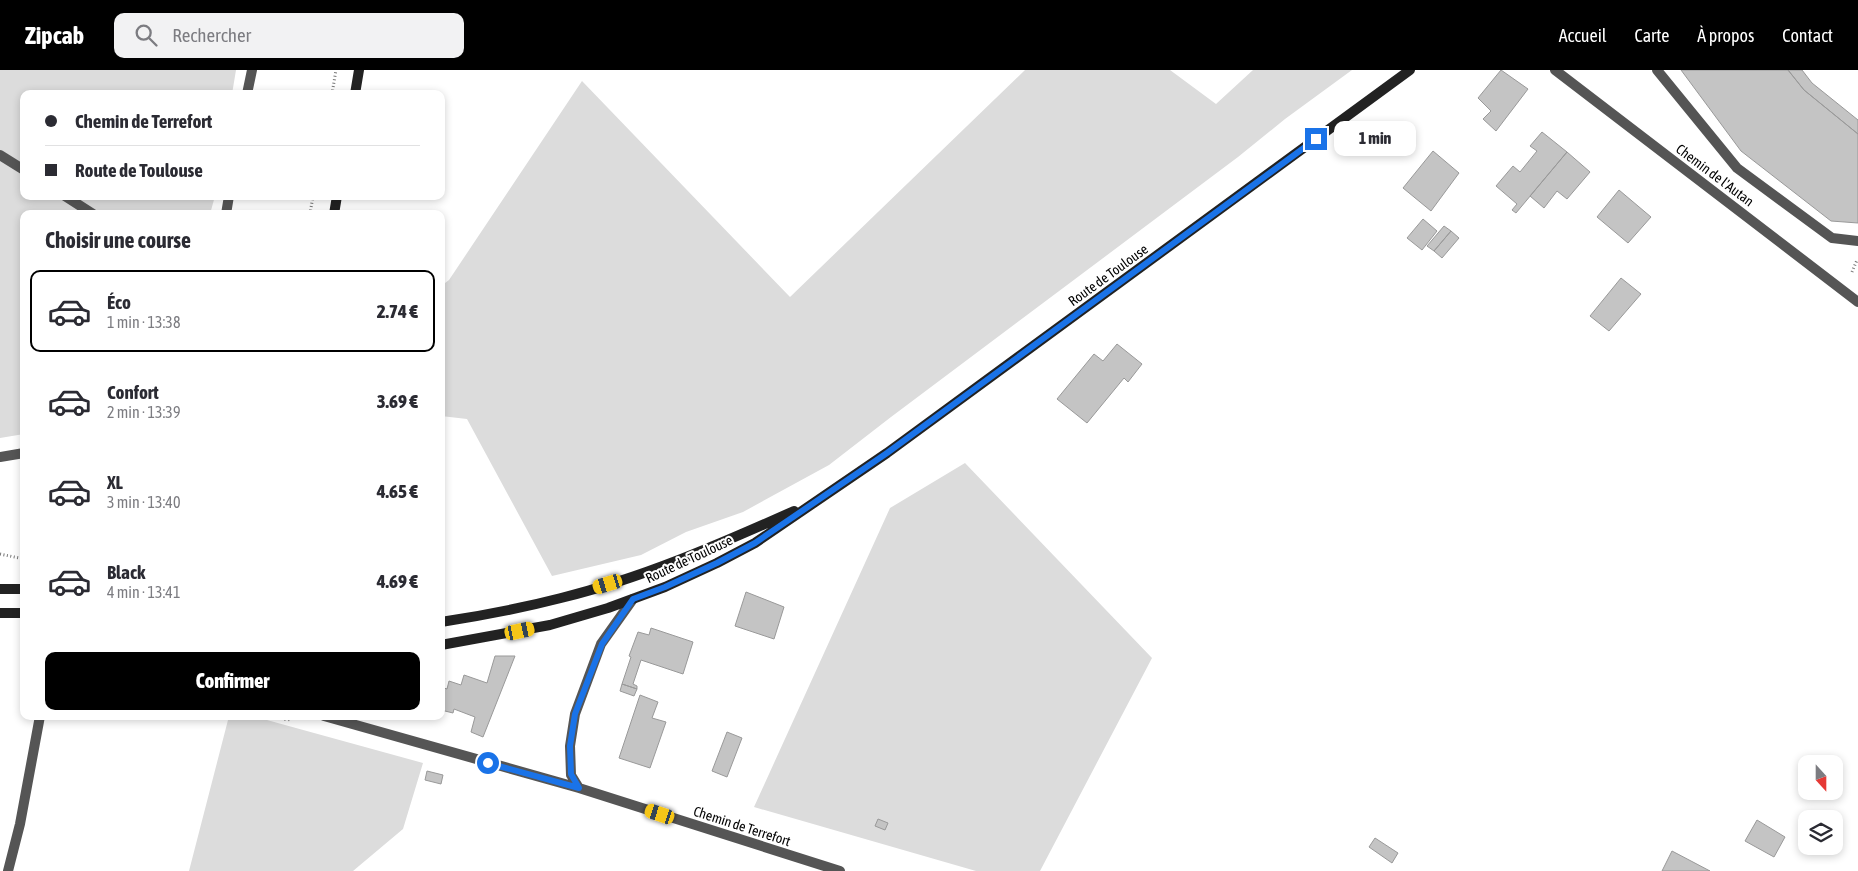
<!DOCTYPE html>
<html lang="fr">
<meta charset="utf-8">
<style>
body{margin:0;font-family:"Asap Condensed",sans-serif;background:#f2f2f3;color:#2b2b33;height:100vh;display:flex;flex-direction:column;font-size:19px;white-space:nowrap}
*{box-sizing:border-box;margin:0}
p{font-size:16px;color:#7c7c81}
.icon{flex:none;width:28px;height:28px;fill:none;stroke:currentColor;stroke-width:2;stroke-linecap:round;stroke-linejoin:round}
.map{position:relative;flex:1;overflow:hidden}
.panel{position:absolute;left:20px;top:140px;width:425px;height:510px;display:flex;flex-direction:column;background:#fff;border-radius:10px;box-shadow:0 2px 8px #0003}
.panel>*{flex:none}
.banner{position:absolute;left:20px;top:20px;width:425px;height:110px;border-radius:10px;box-shadow:0 2px 8px #0003;display:grid;align-content:center;height:110px;padding:0 25px;background:#fff}
.needle{width:32px;rotate:159deg}
.controls{position:absolute;left:1798px;top:685px;display:grid;gap:10px}
.controls a{display:grid;place-items:center;width:45px;height:45px;border-radius:10px;background:#fff;box-shadow:0 2px 8px #0003;font-size:25px}
.end{position:absolute;width:22px;height:22px;margin:-11px;border:6px solid #1a73e8;background:#fff;box-shadow:0 0 0 2px #fff}
.from{border-radius:50%}
.bubble{position:absolute;height:35px;border-radius:10px;background:#fff;box-shadow:0 2px 8px #0003;font-size:16px;font-weight:800;line-height:35px;text-align:center}
.car{position:absolute;width:15px;height:30px;margin:-15px -8px;border-radius:6px;box-shadow:0 0 4px 1px #0007;background:linear-gradient(#f5c518 24%,#345 0 40%,#f5c518 0 76%,#345 0 86%,#f5c518 0)}
.banner b{display:flex;align-items:center;gap:18px;height:48px;font-size:19px}
.banner b+b{border-top:1px solid #e1e1e2}
.banner i{width:12px;height:12px;background:#2b2b33}
ul{padding:0;list-style:none}
li{display:flex;align-items:center;gap:15px;height:82px;margin:0 10px 8px;padding:0 15px;border:2px solid transparent;border-radius:10px}
li div{flex:1}
li b{display:block;font-size:19px}
li em{font-style:normal;font-weight:800}
li.on{border-color:#000}
li>.icon{width:45px;height:45px;stroke-width:1.5}
h2{padding:0 25px;font-size:22px;line-height:60px}
.action{display:flex;gap:10px;margin-top:auto;padding:10px 25px}
.action a{flex:1;height:58px;border-radius:10px;background:#000;color:#fff;font-size:20px;font-weight:800;line-height:58px;text-align:center}
header{display:flex;align-items:center;gap:30px;box-sizing:border-box;height:70px;padding:0 25px;background:#000;color:#fff}
header strong{font-size:24px}
nav{display:flex;gap:28px;margin-inline-start:auto;font-size:18px}
.search{width:350px;height:45px;background:#f2f2f3;display:flex;align-items:center;gap:12px;box-sizing:border-box;padding:0 18px;border-radius:10px;color:#7c7c81;font-size:19px}
.map>svg:first-child{display:block}
.green{fill:#dcdcdc}
.building{fill:#c4c4c4;stroke:#999}
.lines{fill:none;stroke-linecap:round;stroke-linejoin:round}
.path{stroke:#777;stroke-width:3;stroke-dasharray:1 2.5;stroke-linecap:butt}
.service{stroke:#555;stroke-width:10}
.minor{stroke:#555;stroke-width:10}
.secondary{stroke:#222;stroke-width:10}
.route{stroke:#1a73e8;stroke-width:6}
.labels{text-anchor:middle;dominant-baseline:central;stroke-width:4;stroke-linejoin:round;paint-order:stroke}
.street-label{font-size:14px;fill:#000;stroke:#fff}
</style>
<header>
<strong>Zipcab</strong>
<div class="search"><svg class="icon" aria-label="search" viewBox="0 0 24 24"><circle cx="10" cy="10" r="6"/><path d="M15 15l6 6"/></svg>Rechercher</div>
<nav><a>Accueil</a><a>Carte</a><a>À propos</a><a>Contact</a></nav>
</header>
<div class="map">
<svg width="1858" height="801" viewBox="0 0 1858 801">
<rect width="100%" height="100%" fill="#fff"/>
<path class="green" d="M0,0H236L232,24H24V126H215L210,144H24V364L0,368Z
M1025,0H1170L1216,34L1253,0H1352L1285,49L1238,87L891,347L829,395L743,442L686,462L641,485L552,506L467,349L441,346V216L449,210L582,11L790,227Z
M965,393L1152,588L1040,801H976L754,737L890,438Z
M256,647L423,693L403,759L353,801H189L228,650Z"/>
<path class="building" d="M1501,0L1528,19L1496,61L1483,49L1491,41L1478,28Z
M1681,0H1788L1804,20L1858,64V153L1831,151L1741,81Z
M1788,0H1802L1812,13L1858,50V64L1804,20Z
M1542,62L1567,82L1516,143L1512,140L1517,134L1496,116L1513,96L1520,102L1537,81L1530,76Z
M1433,81L1459,103L1431,141L1403,118Z
M1567,82L1590,102L1567,129L1557,121L1544,138L1530,126Z
M1619,120L1651,147L1628,173L1597,147Z
M1423,149L1437,161L1422,180L1407,168Z
M1444,156L1451,161L1434,181L1427,176Z
M1451,161L1459,168L1442,188L1434,181Z
M1621,208L1641,224L1609,261L1590,246Z
M1117,274L1142,294L1128,312L1124,308L1087,353L1057,329L1094,284L1103,291Z
M746,522L784,537L774,569L735,556Z
M651,558L693,572L683,604L641,590L633,614L637,616V619L622,614L631,587L629,586L638,562L649,565Z
M495,586H515L483,667L471,662L475,647L454,639L453,643L441,640V617L447,619L449,611L461,615L464,605L487,613Z
M622,614L637,619L634,626L620,621Z
M640,625L658,632L652,648L666,652L650,698L619,688Z
M727,662L742,668L727,707L712,701Z
M427,701L443,705L441,714L425,710Z
M878,749L888,753L885,760L875,756Z
M1757,750L1785,767L1774,787L1745,771Z
M1375,768L1398,783L1392,793L1369,777Z
M1672,781L1710,801H1662Z"/>
<g class="lines">
<path class="path" d="M332,24L336,0
M310,144L313,126
M1852,202L1857,190
M0,484L24,489
M271,646L288,650L297,646"/>
<path class="service" d="M1657,0L1737,98L1832,168L1858,171
M247,24L252,0
M0,85L24,100
M65,126L93,144
M226,144L229,126
M0,387L24,383"/>
<path class="minor" d="M1555,0L1858,232
M324,646L579,718L840,801
M579,718L571,705L570,676L575,644L601,574L633,529
M8,801L20,754L40,646"/>
<path class="secondary" d="M355,24L359,0
M334,144L337,126
M0,519H24
M0,543H24
M441,552C481,546 522,538 561,528C642,508 718,475 794,441
M441,575L550,555L608,538L665,517L717,493L755,473L887,383L1410,0"/>
</g>
<g class="lines">
<path class="route" d="M488,693L579,718L571,704L570,676L575,644L602,574L633,529L665,517L717,493L755,473L887,383L1316,69"/>
</g>
<g class="labels">
<g class="street-label">
<text transform="translate(1715 105) rotate(37)">Chemin de l'Autan</text>
<text transform="translate(1108 205) rotate(-36)">Route de Toulouse</text>
<text transform="translate(689 489) rotate(-25)">Route de Toulouse</text>
<text transform="translate(742 756) rotate(18)">Chemin de Terrefort</text>
</g>
</g>
</svg>
<div class="controls">
<a><svg class="needle" viewBox="-14 -14 28 28"><path d="M0-13l5 13h-10z" fill="#e53935"/><path d="M0 13l5-13h-10z" fill="#7c7c81"/></svg></a>
<a><svg class="icon" aria-label="layers" viewBox="0 0 24 24"><path d="M12 4l9 5-9 5-9-5zM3 14l9 5 9-5"/></svg></a>
</div>
<i class="end from" style="left:488px;top:693px"></i>
<i class="end" style="left:1316px;top:69px"></i>
<div class="bubble" style="left:1334px;top:51px;width:82px">1 min</div>
<i class="car" style="left:608px;top:514px;rotate:253deg"></i>
<i class="car" style="left:520px;top:561px;rotate:78deg"></i>
<i class="car" style="left:660px;top:744px;rotate:288deg"></i>
<div class="banner">
<b><i class="from"></i>Chemin de Terrefort</b>
<b><i></i>Route de Toulouse</b>
</div>
<section class="panel">
<h2>Choisir une course</h2>
<ul>
<li class="on"><svg class="icon" aria-label="car" viewBox="0 0 24 24"><path d="M5 17H2v-5l4-1 3-4h7l3 4 3 1v5h-3M9 17h6M6 11h13"/><circle cx="7" cy="17" r="2"/><circle cx="17" cy="17" r="2"/></svg><div><b>Éco</b><p>1 min · 13:38</p></div><em>2.74 €</em></li>
<li><svg class="icon" aria-label="car" viewBox="0 0 24 24"><path d="M5 17H2v-5l4-1 3-4h7l3 4 3 1v5h-3M9 17h6M6 11h13"/><circle cx="7" cy="17" r="2"/><circle cx="17" cy="17" r="2"/></svg><div><b>Confort</b><p>2 min · 13:39</p></div><em>3.69 €</em></li>
<li><svg class="icon" aria-label="car" viewBox="0 0 24 24"><path d="M5 17H2v-5l4-1 3-4h7l3 4 3 1v5h-3M9 17h6M6 11h13"/><circle cx="7" cy="17" r="2"/><circle cx="17" cy="17" r="2"/></svg><div><b>XL</b><p>3 min · 13:40</p></div><em>4.65 €</em></li>
<li><svg class="icon" aria-label="car" viewBox="0 0 24 24"><path d="M5 17H2v-5l4-1 3-4h7l3 4 3 1v5h-3M9 17h6M6 11h13"/><circle cx="7" cy="17" r="2"/><circle cx="17" cy="17" r="2"/></svg><div><b>Black</b><p>4 min · 13:41</p></div><em>4.69 €</em></li>
</ul>
<div class="action"><a>Confirmer</a></div>
</section>
</div>
